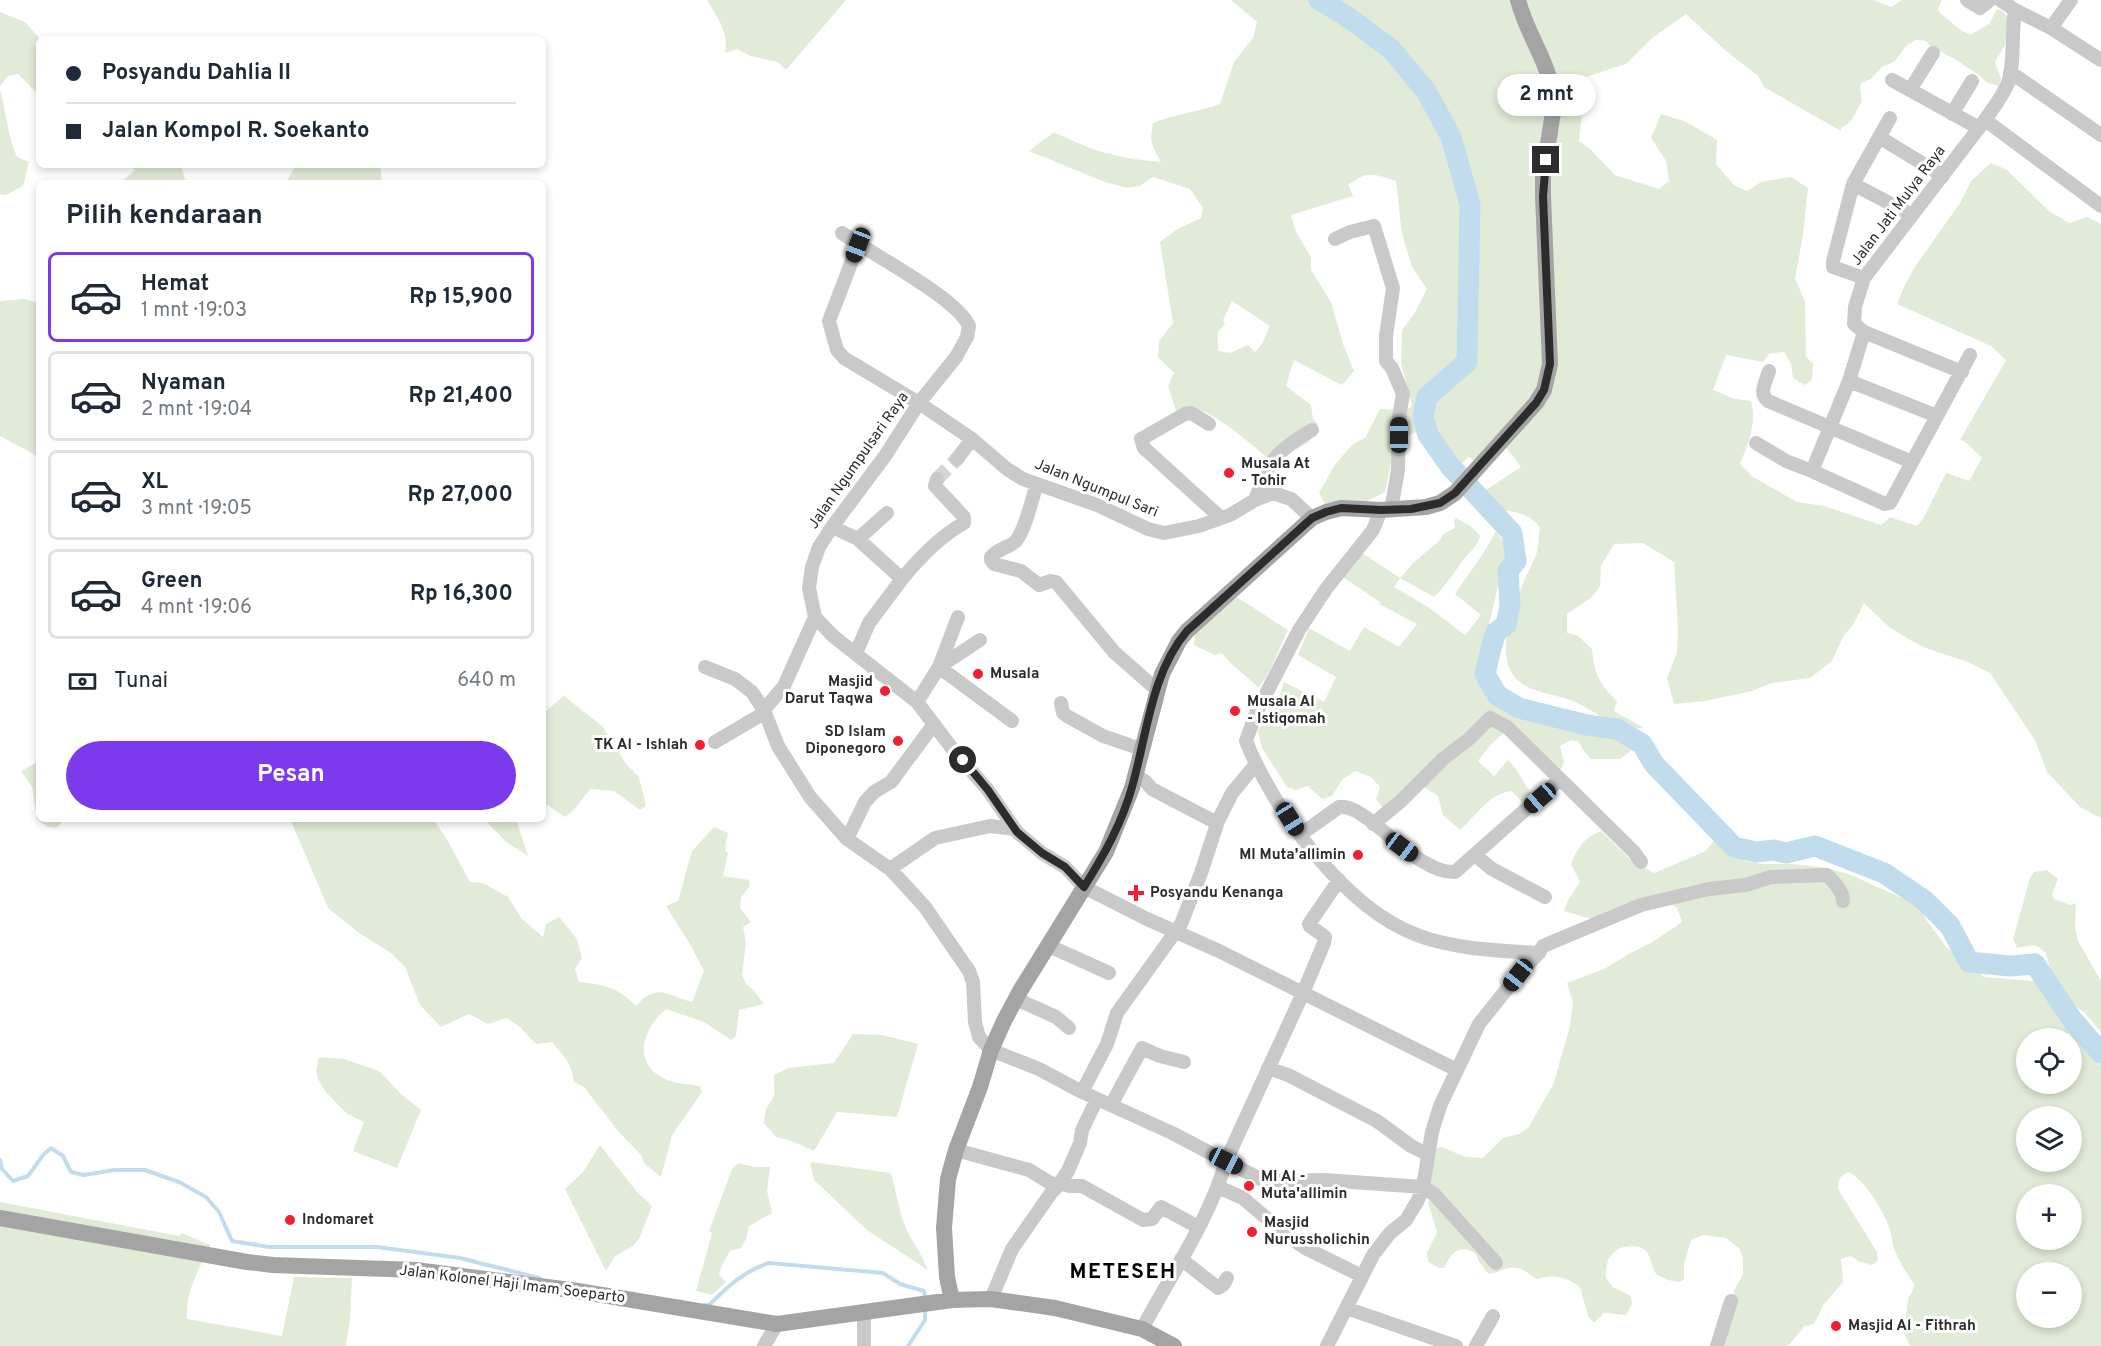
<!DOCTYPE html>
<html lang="id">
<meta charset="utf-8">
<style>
body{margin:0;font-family:Overpass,sans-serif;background:#f6f6f7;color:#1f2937;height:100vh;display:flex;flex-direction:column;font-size:22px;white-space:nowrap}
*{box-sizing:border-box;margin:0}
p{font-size:20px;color:#747a83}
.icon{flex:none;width:33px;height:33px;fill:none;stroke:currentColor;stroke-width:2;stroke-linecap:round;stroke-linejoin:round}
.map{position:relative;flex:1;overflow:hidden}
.drawer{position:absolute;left:36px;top:180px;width:510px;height:642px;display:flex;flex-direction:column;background:#fff;border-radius:9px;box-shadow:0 3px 9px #0003}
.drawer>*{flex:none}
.hud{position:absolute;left:36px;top:36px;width:510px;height:132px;border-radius:9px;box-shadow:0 3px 9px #0003;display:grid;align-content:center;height:132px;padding:0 30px;background:#fff}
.fabs{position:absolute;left:2016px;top:1028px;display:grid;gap:12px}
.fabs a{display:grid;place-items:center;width:66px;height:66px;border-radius:50%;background:#fff;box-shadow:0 3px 9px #0003;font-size:30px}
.end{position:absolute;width:27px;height:27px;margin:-14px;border:8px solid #2c2c2c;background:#fff;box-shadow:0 0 0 3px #fff}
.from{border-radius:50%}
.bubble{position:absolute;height:42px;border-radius:21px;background:#fff;box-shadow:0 3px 9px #0003;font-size:20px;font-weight:700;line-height:42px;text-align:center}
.car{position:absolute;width:18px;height:36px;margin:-18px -9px;border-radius:8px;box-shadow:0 0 4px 2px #0007;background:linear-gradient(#222 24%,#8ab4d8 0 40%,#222 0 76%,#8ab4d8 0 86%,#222 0)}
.hud b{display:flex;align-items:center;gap:21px;height:57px;font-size:22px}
.hud b+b{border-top:2px solid #e0e1e3}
.hud i{width:15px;height:15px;background:#1f2937}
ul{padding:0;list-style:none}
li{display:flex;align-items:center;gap:18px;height:90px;margin:0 12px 9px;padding:0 18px;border:3px solid #e0e1e3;border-radius:9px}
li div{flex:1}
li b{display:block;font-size:22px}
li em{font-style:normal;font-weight:700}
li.active{border-color:#7c3aed}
li>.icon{width:54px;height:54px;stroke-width:1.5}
h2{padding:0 30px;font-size:27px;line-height:72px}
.pay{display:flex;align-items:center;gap:15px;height:66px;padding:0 30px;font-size:22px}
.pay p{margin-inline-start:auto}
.action{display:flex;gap:12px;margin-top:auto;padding:12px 30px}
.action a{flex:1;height:69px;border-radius:36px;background:#7c3aed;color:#fff;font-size:24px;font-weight:700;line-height:69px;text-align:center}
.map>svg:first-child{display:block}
.green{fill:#e2ebd7;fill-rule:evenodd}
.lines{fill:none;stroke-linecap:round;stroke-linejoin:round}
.stream{stroke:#c1dded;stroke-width:4}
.river{stroke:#c1dded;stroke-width:21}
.minor-tunnel{stroke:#d5d5d5;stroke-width:14;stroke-dasharray:14 7;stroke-linecap:butt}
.minor{stroke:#c9c9c9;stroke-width:14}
.major{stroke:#a4a4a4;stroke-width:16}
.route{stroke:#2c2c2c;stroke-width:8}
.poi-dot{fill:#f11f33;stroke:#fff;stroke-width:2}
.labels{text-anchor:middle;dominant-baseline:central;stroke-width:6;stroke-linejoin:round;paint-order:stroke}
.street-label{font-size:15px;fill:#2c2c2c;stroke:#fff}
.poi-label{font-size:15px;font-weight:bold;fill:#2c2c2c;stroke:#fff;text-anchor:start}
.district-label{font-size:21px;font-weight:bold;letter-spacing:1.5px;fill:#000;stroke:#fff}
</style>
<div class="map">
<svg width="2101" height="1346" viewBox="0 0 2101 1346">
<rect width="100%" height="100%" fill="#fff"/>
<path class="green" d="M707,0H846L786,70L778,62L751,56L737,49L725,53C729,32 717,17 707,0Z
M1231,0H1873L1891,7L1902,0H1942L1938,9L1939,12L1958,28L1970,35L1989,24L1997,9L2002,11L2008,17L2005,45L1995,62L2001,79L1999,86L1986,82L1980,76L1958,61L1930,46L1926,41L1916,40L1907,45L1895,61L1882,67L1871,79L1861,83L1860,88L1862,101C1856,111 1853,123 1841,128V131L1764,87L1758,76L1726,51L1686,14L1651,39L1626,64L1586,77L1579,141L1590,149L1615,175L1659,189L1669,181L1666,161L1651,138L1661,114L1684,121L1717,140L1716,164L1734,185L1747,191L1761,182L1791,177L1808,188L1803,235L1795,279L1805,301L1806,357L1813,363L1812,380L1805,385L1793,378L1791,364L1784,352L1769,354L1763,362L1726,355L1713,390L1735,399L1751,401C1757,423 1748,444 1740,464L1753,477L1797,502L1824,506L1881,525L1890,517L1917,526L1923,519L1946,473L1969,481L1982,458L1964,441L1960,440L2006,360L1991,346L1897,304L1902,291L1914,268L1960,203L1971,181L1991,163L2007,170L2050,212L2070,223L2087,217L2101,224V818L2080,807L2047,772L2035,740L1990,673L1968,662L1928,649L1910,640L1889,627L1864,603L1853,625L1844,635L1832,661L1810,678L1772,683L1752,691L1706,701L1674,704L1667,678L1677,652L1678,628L1674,562L1643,543L1614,544L1601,566L1600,586L1592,597L1567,614V633L1577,635L1592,649C1594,674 1599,683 1617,701L1614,711L1644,728C1614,730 1598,712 1573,701C1556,694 1535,693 1521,683C1485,656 1522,586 1536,555C1539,548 1538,537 1540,528C1529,512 1514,512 1496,509L1484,491L1521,467L1505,446L1479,465L1469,457L1447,476L1432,453L1415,432L1395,444L1385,492L1369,500L1350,514L1326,506L1319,493L1334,466L1352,445L1365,438L1380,409L1407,410L1412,405L1401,363L1402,330L1414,314L1427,289L1412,267L1402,234L1396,181C1386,178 1372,171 1361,177C1356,179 1354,182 1348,184L1353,196L1291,215L1296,232L1311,257V270L1331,302L1343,344L1354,371L1342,385L1294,360L1286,386L1311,405L1313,419L1318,424L1309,442L1293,451L1276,465C1259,451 1211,407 1190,408C1186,409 1181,412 1177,414L1168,386L1174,373L1158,357L1159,341L1173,323L1160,242L1176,230L1201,218L1203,208L1190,189L1153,177L1140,186L1127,188L1105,182L1029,151L1054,132C1094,152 1117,158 1161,162C1152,145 1149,143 1153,123C1175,114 1197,112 1220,104L1234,62L1253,38L1257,22ZM1232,301L1270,326L1262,344L1255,352L1248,345L1230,353L1218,351V332L1225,324L1223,320Z
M0,12L25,22L40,39L39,95L18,74L8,76L0,86Z
M0,90C6,111 8,137 17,157L29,162L23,186L6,195L0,194Z
M130,165H181L186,183H120L135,170Z
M296,165H380L382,183H286Z
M24,299L39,303V457L0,436V301Z
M1456,518L1472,527L1480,536C1477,548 1467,554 1461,563C1452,576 1445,586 1434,597L1400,578L1394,587L1428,607L1465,635L1481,615L1455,594C1469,573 1485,553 1496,531L1507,548L1486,637L1481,682L1487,691L1510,715L1550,725L1583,729L1609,736L1632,750L1620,759H1591L1582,749L1579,742L1571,740L1560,746L1564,762L1560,771L1507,731L1491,744L1478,761L1494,776L1508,760C1519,770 1523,783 1532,795L1523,803L1512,791C1489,793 1476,816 1460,830L1443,815L1438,796L1413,780L1398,799L1383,808L1376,799L1380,787L1371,777L1355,771L1342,780L1332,796L1322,799L1308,786L1296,790L1287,787L1262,748L1258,732L1266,715L1280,695L1284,682L1324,702L1336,677L1298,655L1309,628L1350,651L1364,627L1399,647L1417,624L1379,604L1380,602L1341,576L1362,553L1400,578L1414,562L1440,540L1443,534L1455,528L1454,521Z
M1235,596L1288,630L1269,672L1259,688C1247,676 1232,667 1222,653L1215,655L1194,645L1195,634Z
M564,696L602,726L626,764L639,777L646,806L640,810L614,791L590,789L575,809L565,817L543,802V713Z
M39,761V819H66L56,828L48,827L37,819L32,787L21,771Z
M290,819H433L448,841L470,882L483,883L508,897L522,919L543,937L546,924L559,917L577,939L582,958L575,969L579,982C603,984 619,988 636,1006C656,982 667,995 692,1002L704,971L691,946L666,906L678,901L692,851L714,827L728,833L725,850L728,853L723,876L749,880L750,886L741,897L740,908L751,922L743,927L746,942L742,975L747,985L754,991L764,1004L739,1010L736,1036L731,1040L704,1022L666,1009C643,1028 632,1062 663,1078C674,1084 689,1084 700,1086L702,1092L672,1135L661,1177L644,1163L641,1155L618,1131L584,1087L574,1082C571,1061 564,1057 552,1042L536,1044L520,1027L507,1018L488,1024L469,1014L441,1027L420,1005L405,967L391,953L359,933L328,908Z
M487,819H520L517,822L528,856L506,842L487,822Z
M1601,831L1633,862L1654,873L1706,851L1717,836L1731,852L1745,861L1762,864H1792L1821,867L1849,874L1919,906L1927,921L1947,948L1984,977L2033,981L2047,991L2068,1023L2101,1065V1346H1910L1904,1333L1908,1299L1913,1290L1914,1284C1907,1273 1900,1264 1895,1251C1892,1243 1892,1233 1888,1224C1880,1206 1866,1182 1849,1172C1840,1175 1838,1180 1838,1189L1877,1252L1878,1260L1872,1265L1858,1261L1851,1256L1841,1259L1843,1282L1824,1304L1814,1324L1805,1326L1788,1346H1712L1734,1309V1291L1743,1274V1259L1740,1249L1726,1238L1703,1235L1691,1240L1684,1264V1279L1680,1282L1668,1280L1656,1274C1652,1267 1651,1257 1646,1251C1643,1248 1637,1246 1633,1246C1612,1246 1605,1260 1606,1278L1613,1287L1631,1296L1632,1304L1626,1315L1604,1313L1594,1323L1588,1316L1580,1287C1565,1276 1554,1274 1536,1279C1513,1261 1514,1268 1489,1274L1479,1262L1476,1254C1458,1243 1452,1253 1444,1268H1439L1428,1262L1427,1253L1437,1232L1428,1203L1430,1192L1429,1175L1434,1150L1441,1147L1466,1157L1483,1158L1503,1138L1519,1134L1528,1128L1553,1085L1570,1026L1573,1003L1567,983L1604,969L1629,954L1654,941L1682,922L1677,908L1659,896L1595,920L1564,911L1568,900L1580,882L1571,864C1577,848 1585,837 1601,831ZM2026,1038H2072V1083H2026ZM2026,1116H2072V1161H2026ZM2026,1194H2072V1239H2026ZM2026,1272H2072V1317H2026Z
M2047,870L2058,879L2052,894L2054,899L2070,905L2076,903L2075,927L2078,941L2101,981V1032L2085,1013L2071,1003L2061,987L2053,980L2047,957L2045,952L2035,945L2017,948L2013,939L2030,878L2034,872Z
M853,1034L882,1035L918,1044L897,1117L837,1112L814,1151L789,1140L776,1137L764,1123L766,1109L774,1096V1075L788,1068L834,1063Z
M319,1057L344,1059L379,1071L401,1094L421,1110L397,1168L353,1151L364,1122L347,1114L325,1091L318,1079L316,1071Z
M600,1145L637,1192L652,1206L639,1239L633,1246L615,1256L606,1271L565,1189L583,1172Z
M810,1162L891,1173L902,1218L910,1237L919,1251L928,1270L867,1230L814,1180Z
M738,1163L754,1167H770L767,1191L772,1213L749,1226L746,1239L741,1248L730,1251L721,1267L719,1275L726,1282L712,1295L696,1291L712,1233L709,1231L732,1169Z
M0,1202L179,1236L182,1233L210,1245C199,1270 185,1291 187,1319L282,1336L294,1277L352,1278L350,1318L346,1346H0Z"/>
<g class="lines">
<path class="stream" d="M0,1160L2,1169L13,1181L28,1176L43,1155L51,1148L63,1156L71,1172L84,1175L114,1170H145L179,1182L206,1197L219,1212L232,1241L269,1247H377L460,1258L539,1278
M705,1305L708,1306C727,1287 744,1271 769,1263L883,1273L900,1284L924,1291L925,1299
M908,1346L925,1320V1310"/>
<path class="river" d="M1319,0L1345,15L1391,49L1426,91L1451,137L1470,204L1467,362L1427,397L1423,417L1428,435L1450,466L1512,533L1516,561L1508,571L1510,605L1506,625L1496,632L1491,648L1485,674L1497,695L1519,708L1587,725L1617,729L1642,744L1654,764L1734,847L1756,852L1774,850L1786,853L1815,846L1884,873L1924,900L1950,926L1969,962L2010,966L2035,964L2071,1018L2101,1053"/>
<path class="minor-tunnel" d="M937,479L957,459"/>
<path class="minor" d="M1967,0L1980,8L1990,0
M2000,0L2015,10C2011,33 2015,63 2008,83C2003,96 1993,108 1985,120L2101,206
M2071,0L2051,28L2101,60
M2015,10L2051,28
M2010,72L2101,135
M1892,80L1979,128
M1910,90L1933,53
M1952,114L1972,81
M1879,137L1943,176
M1853,184L1912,215
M842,233C871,254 956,297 969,326L967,337L956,357L919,403L885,456L832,527L819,547L812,567L809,588L815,617L833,636L917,702L954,751L988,790L1017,832L1042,853L1065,867L1084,887L1147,919L1219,951L1457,1070
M1335,239L1350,232L1374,226L1393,288L1386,336V361L1392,368L1403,394L1399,417L1398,470L1391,510
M858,245L829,321L837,350L844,358L919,403L972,439L957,459
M1864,278L1833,267V261L1853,184L1890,118
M1864,332L1849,381L1812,471L1885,504L1890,503L1970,355
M1769,371C1766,382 1758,393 1768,401L1912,462
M1962,372L1864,332L1854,324L1855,307L1864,278L1985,120
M1849,381L1937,416
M1209,424L1191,413L1185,414L1141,439L1144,448L1221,518
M972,439L1007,469L1023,479L1097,505L1148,529L1164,533L1199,526L1230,515L1255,500L1273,493L1291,499L1312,518
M1756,443L1786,461L1812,471
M1037,484C1032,498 1025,532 1015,542C1007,548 997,549 991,557V560L994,564L1021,571L1039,585L1051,581L1056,582L1114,652L1157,690
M1255,500C1269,460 1276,451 1312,430
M1381,510L1373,530L1326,589L1299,630L1256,713L1246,741C1274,811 1345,908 1417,935C1453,949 1501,951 1539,953
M887,513L858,539L902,579C920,557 939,537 964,523V517L935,486L937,479
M832,527L858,539
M980,640L939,667L1012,721
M856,653L869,623L902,579
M705,667L735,679L752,692L764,710L778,746L810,797L847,839L890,869L904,884L925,907L969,971L973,982L975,1022L979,1037L991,1050L1039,1069L1082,1092L1172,1133L1264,1181L1324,1180L1423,1187L1434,1194L1496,1263
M917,702L939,667L958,617
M1061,703L1063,713L1067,716L1103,736L1141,749
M715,742L759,716L784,686L815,617
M1135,775L1145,781L1152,789L1217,823
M1560,779L1634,852L1641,862
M1300,835L1339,807C1368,803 1414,874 1455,872L1560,779L1507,727L1490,718L1469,739L1444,758L1401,801L1373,824
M847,839L865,802L874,792L891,782L934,724
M1475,855L1492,869L1545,897
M890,869L935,838L990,826L1015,829
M1049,946L1109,973
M1016,999L1056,1017L1069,1028
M1268,1068L1288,1075L1377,1121L1411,1146L1427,1154
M1082,1092L1107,1044L1117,1013L1181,924L1201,873L1218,821L1232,793L1256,764
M1111,1105L1142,1048L1160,1056L1184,1062
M956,1150L1029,1170L1057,1187L1051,1193L1012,1249L991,1299
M1061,1183L1069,1186H1082L1143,1220L1152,1219L1161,1207L1198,1227
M1057,1187L1068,1171L1080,1143L1082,1130L1097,1099
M1218,1187L1243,1198L1286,1235L1305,1248L1362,1276
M1181,1259L1218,1288L1223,1285L1227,1278
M1346,1308L1456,1346
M864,1313V1346
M1142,1329C1171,1274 1209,1221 1226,1161L1303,993L1324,943L1325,937L1310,926L1309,924L1339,880
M764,1346L777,1324
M1327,1346L1373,1255L1390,1233L1406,1220L1418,1200L1423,1187L1432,1132L1440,1106L1479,1024L1518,975L1539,953L1543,946L1641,905L1709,889L1746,885L1771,877L1827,875C1834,882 1843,891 1843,901
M1476,1346L1493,1316
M1717,1346L1731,1301"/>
<path class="major" d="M0,1218L247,1262L273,1265L416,1270L578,1291L777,1324L952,1300L991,1299L1055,1308L1142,1329L1174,1346
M952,1300L947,1277L944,1228L948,1179L956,1150L980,1087L991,1050L1004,1021L1020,991L1106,852L1132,788L1162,674L1179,641L1187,631L1312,518L1326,512L1341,508L1381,510L1426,507L1440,503L1455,493L1536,403L1544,390L1550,364L1543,196V176L1554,106C1552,64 1528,39 1518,0"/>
</g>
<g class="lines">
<path class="route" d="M963,760L988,790L1017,832L1042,853L1065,867L1084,887C1104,855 1122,823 1132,787C1147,735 1151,673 1187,631L1312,518L1326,512L1341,508L1381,510L1411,509L1440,503L1455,493L1536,403L1544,390L1550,364L1543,196L1546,160"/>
</g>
<g class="poi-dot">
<circle cx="1229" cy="473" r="6"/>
<circle cx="978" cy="674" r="6"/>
<circle cx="885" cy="691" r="6"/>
<circle cx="1235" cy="711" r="6"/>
<circle cx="898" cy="741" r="6"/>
<circle cx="700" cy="745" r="6"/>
<circle cx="1358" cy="855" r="6"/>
<path d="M1133 884h6v6h6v6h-6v6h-6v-6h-6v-6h6z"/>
<circle cx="1249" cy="1186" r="6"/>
<circle cx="290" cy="1220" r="6"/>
<circle cx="1252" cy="1232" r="6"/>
<circle cx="1836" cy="1326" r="6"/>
</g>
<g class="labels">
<g class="street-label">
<text transform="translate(1899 206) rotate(-53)">Jalan Jati Mulya Raya</text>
<text transform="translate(859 461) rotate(-55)">Jalan Ngumpulsari Raya</text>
<text transform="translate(1096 489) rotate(22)">Jalan Ngumpul Sari</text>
<text transform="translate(512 1285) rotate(7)">Jalan Kolonel Haji Imam Soeparto</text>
</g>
<g class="poi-label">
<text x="1241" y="464">Musala At<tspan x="1241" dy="17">- Tohir</tspan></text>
<text x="990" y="674">Musala</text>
<text x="873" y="682" text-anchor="end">Masjid<tspan x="873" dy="17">Darut Taqwa</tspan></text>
<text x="1247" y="702">Musala Al<tspan x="1247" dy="17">- Istiqomah</tspan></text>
<text x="886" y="732" text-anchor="end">SD Islam<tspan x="886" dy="17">Diponegoro</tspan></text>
<text x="688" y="745" text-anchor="end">TK Al - Ishlah</text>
<text x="1346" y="855" text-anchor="end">MI Muta'allimin</text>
<text x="1150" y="893">Posyandu Kenanga</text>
<text x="1261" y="1177">MI Al -<tspan x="1261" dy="17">Muta'allimin</tspan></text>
<text x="302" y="1220">Indomaret</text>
<text x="1264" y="1223">Masjid<tspan x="1264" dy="17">Nurussholichin</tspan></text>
<text x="1848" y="1326">Masjid Al - Fithrah</text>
</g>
<g class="district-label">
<text x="1123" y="1272">METESEH</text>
</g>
</g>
</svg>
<div class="fabs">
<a><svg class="icon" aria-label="locate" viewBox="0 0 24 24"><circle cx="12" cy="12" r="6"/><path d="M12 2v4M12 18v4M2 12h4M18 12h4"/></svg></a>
<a><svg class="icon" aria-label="layers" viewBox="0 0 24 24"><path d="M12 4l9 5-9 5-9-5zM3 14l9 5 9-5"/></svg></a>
<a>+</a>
<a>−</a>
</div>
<i class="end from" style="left:963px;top:760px"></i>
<i class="end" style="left:1546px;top:160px"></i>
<div class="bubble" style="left:1497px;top:74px;width:99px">2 mnt</div>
<i class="car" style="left:858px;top:245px;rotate:201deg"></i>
<i class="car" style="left:1399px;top:435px;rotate:0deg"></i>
<i class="car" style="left:1540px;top:798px;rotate:229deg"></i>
<i class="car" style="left:1290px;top:819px;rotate:148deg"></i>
<i class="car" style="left:1402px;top:847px;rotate:127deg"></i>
<i class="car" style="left:1518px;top:975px;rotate:218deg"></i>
<i class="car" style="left:1226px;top:1161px;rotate:117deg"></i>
<div class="hud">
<b><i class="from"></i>Posyandu Dahlia II</b>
<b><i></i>Jalan Kompol R. Soekanto</b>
</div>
<section class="drawer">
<h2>Pilih kendaraan</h2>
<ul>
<li class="active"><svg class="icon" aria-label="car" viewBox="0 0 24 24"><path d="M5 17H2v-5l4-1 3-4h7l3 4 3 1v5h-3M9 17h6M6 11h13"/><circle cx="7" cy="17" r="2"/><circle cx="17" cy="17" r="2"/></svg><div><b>Hemat</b><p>1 mnt · 19:03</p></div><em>Rp 15,900</em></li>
<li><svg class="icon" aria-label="car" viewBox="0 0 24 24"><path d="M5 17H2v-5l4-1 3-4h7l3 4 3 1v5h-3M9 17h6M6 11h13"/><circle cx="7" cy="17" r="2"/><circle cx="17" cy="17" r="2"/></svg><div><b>Nyaman</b><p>2 mnt · 19:04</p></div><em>Rp 21,400</em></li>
<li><svg class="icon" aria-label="car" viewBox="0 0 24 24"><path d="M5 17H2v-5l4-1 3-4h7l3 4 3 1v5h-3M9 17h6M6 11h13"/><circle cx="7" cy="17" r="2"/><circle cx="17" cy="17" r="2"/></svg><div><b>XL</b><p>3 mnt · 19:05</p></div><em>Rp 27,000</em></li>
<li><svg class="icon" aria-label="car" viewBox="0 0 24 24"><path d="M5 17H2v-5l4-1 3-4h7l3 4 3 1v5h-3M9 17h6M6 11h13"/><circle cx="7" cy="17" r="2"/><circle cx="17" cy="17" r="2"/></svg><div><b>Green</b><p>4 mnt · 19:06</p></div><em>Rp 16,300</em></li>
</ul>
<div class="pay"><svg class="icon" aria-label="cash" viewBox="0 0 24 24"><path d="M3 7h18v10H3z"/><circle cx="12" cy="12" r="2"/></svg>Tunai<p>640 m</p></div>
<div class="action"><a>Pesan</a></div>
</section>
</div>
